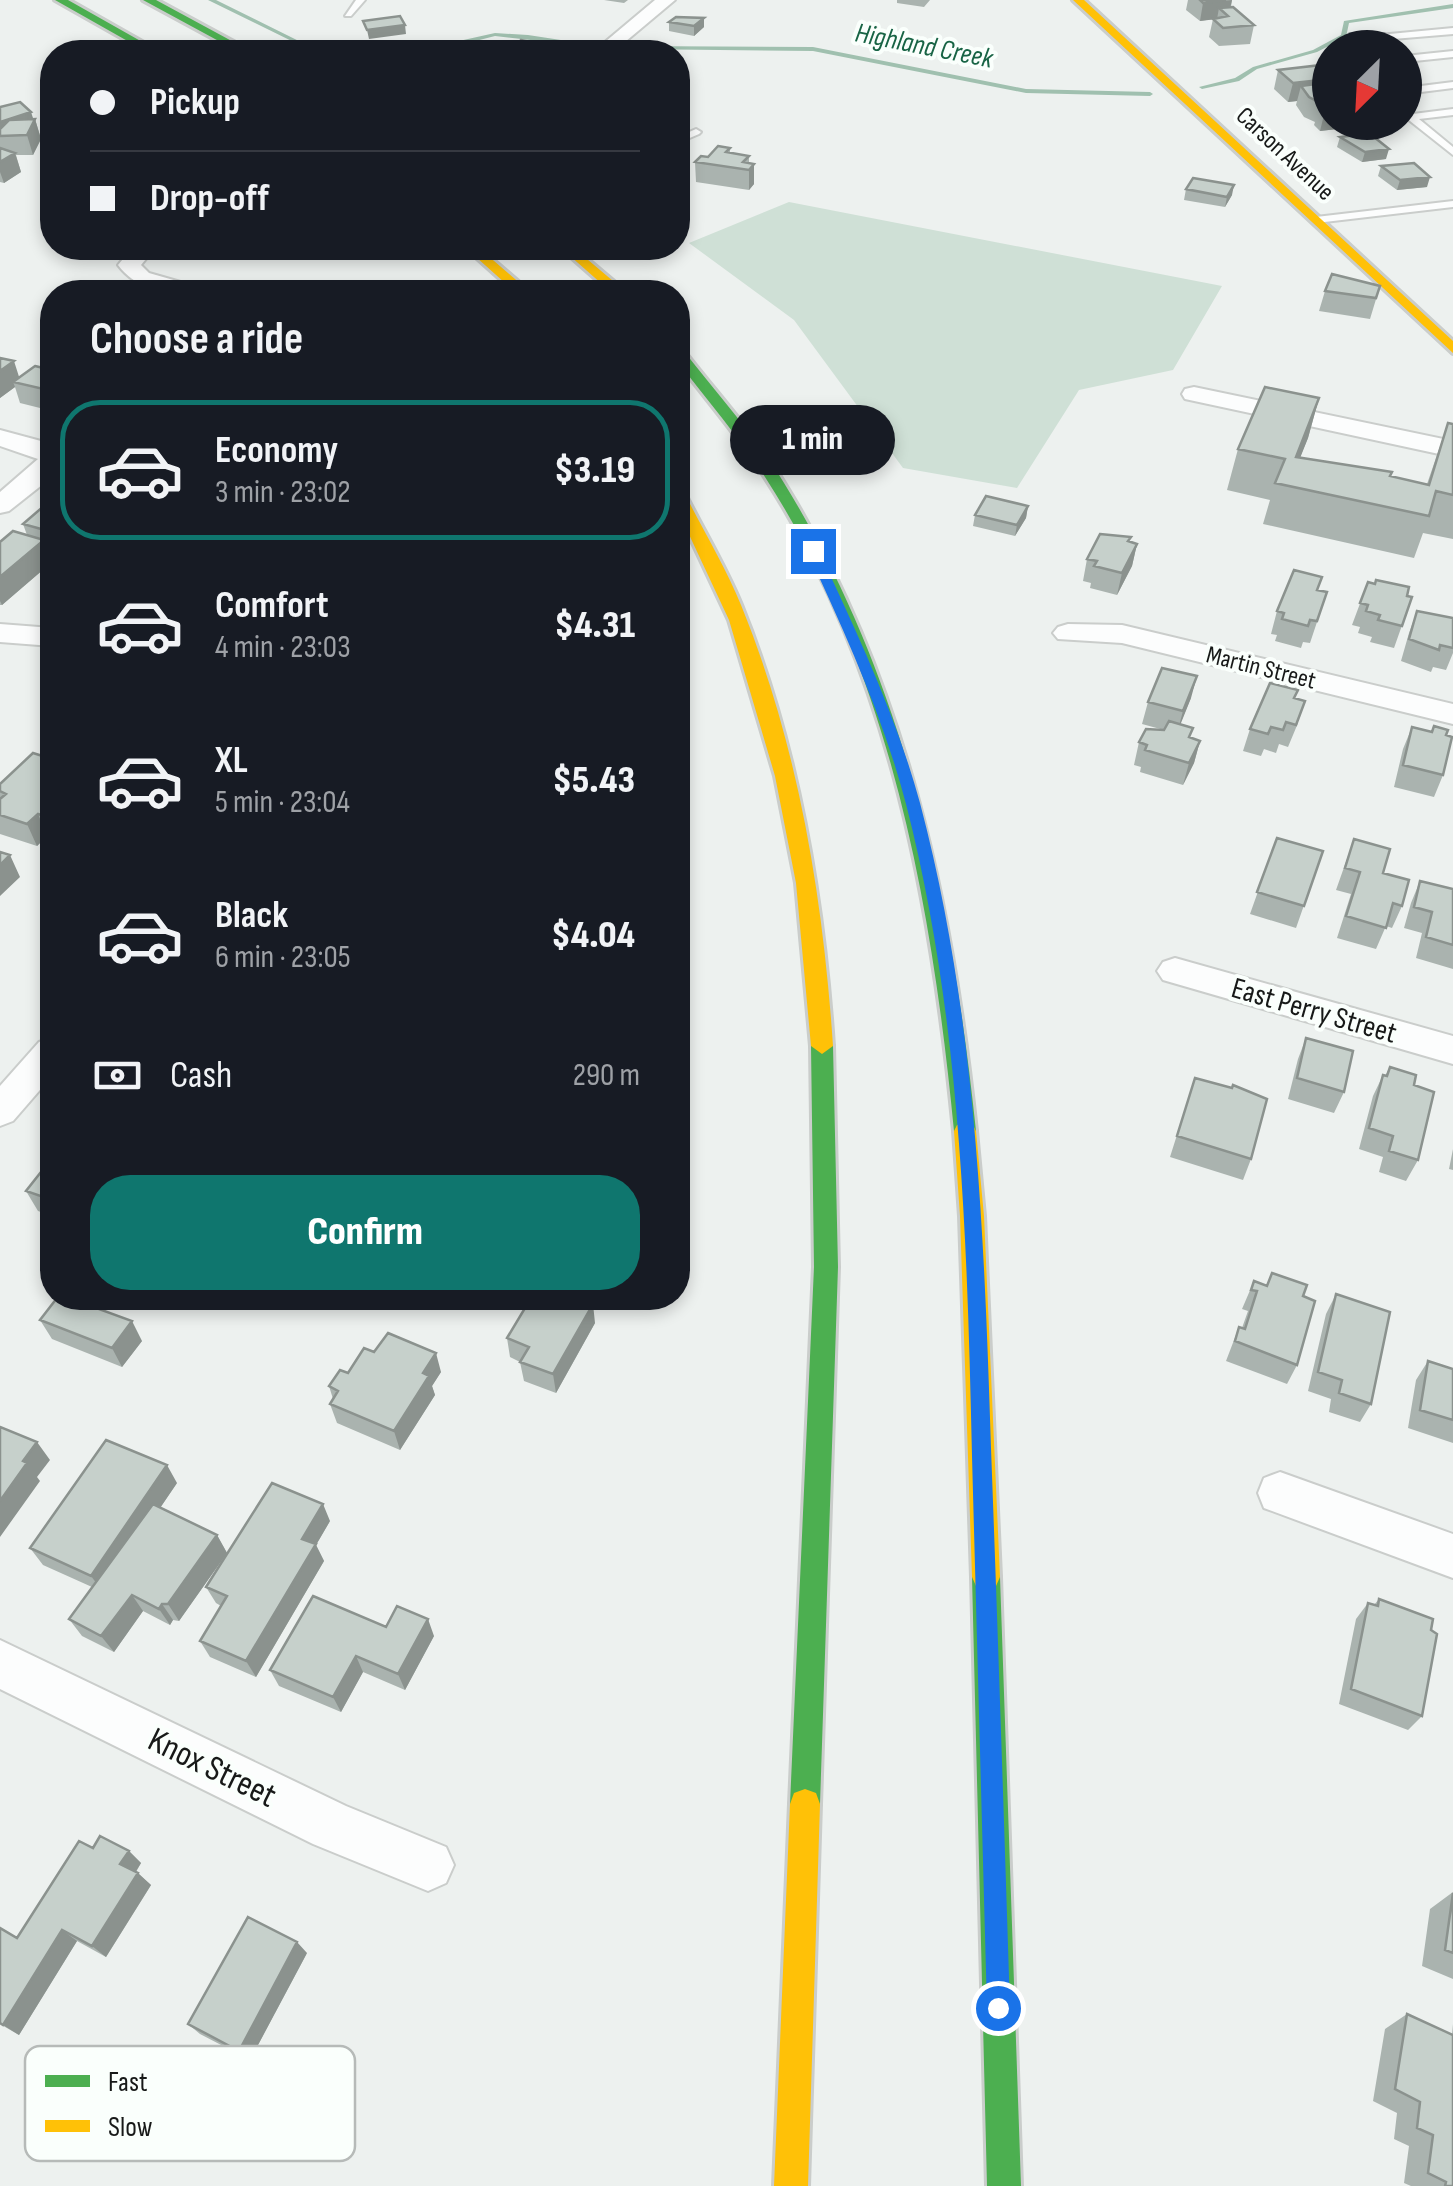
<!DOCTYPE html>
<meta charset="utf-8">
<style>
body{margin:0;font-family:"Sofia Sans Condensed",sans-serif;background:#20242c;color:#f1f3f6;height:100vh;display:flex;flex-direction:column;font-size:38px;white-space:nowrap}
*{box-sizing:border-box;margin:0}
p{font-size:32px;color:#9ea1a6}
.icon{flex:none;width:55px;height:55px;fill:none;stroke:currentColor;stroke-width:2;stroke-linecap:round;stroke-linejoin:round}
.map{position:relative;flex:1;overflow:hidden}
.side{position:absolute;left:40px;top:280px;width:650px;height:1030px;display:flex;flex-direction:column;background:#171b24;border-radius:40px;box-shadow:0 5px 15px #0003}
.side>*{flex:none}
.guide{position:absolute;left:40px;top:40px;width:650px;height:220px;border-radius:40px;box-shadow:0 5px 15px #0003;display:grid;align-content:center;height:220px;padding:0 50px;background:#171b24}
.needle{width:65px;rotate:204deg}
.tools{position:absolute;left:1312px;top:30px;display:grid;gap:20px}
.tools a{display:grid;place-items:center;width:110px;height:110px;border-radius:50%;background:#171b24;box-shadow:0 5px 15px #0003;font-size:50px}
.end{position:absolute;width:45px;height:45px;margin:-22px;border:12px solid #1a73e8;background:#fff;box-shadow:0 0 0 5px #fff}
.from{border-radius:50%}
.bubble{position:absolute;height:70px;border-radius:35px;background:#171b24;box-shadow:0 5px 15px #0003;font-size:32px;font-weight:800;line-height:70px;text-align:center}
.guide b{display:flex;align-items:center;gap:35px;height:95px;font-size:38px}
.guide b+b{border-top:2px solid #363941}
.guide i{width:25px;height:25px;background:#f1f3f6}
ul{padding:0;list-style:none}
li{display:flex;align-items:center;gap:30px;height:140px;margin:0 20px 15px;padding:0 30px;border:5px solid transparent;border-radius:40px}
li div{flex:1}
li b{display:block;font-size:38px}
li em{font-style:normal;font-weight:800}
li.on{border-color:#0f766e}
li>.icon{width:90px;height:90px;stroke-width:1.5}
h2{padding:0 50px;font-size:45px;line-height:120px}
.pay{display:flex;align-items:center;gap:25px;height:110px;padding:0 50px;font-size:38px}
.pay p{margin-inline-start:auto}
.button{display:flex;gap:20px;margin-top:auto;padding:20px 50px}
.button a{flex:1;height:115px;border-radius:40px;background:#0f766e;color:#fff;font-size:40px;font-weight:800;line-height:115px;text-align:center}
.map>svg:first-child{display:block}
.green{fill:#cfe0d6}
.lines{fill:none;stroke-linecap:round;stroke-linejoin:round}
.stream{fill:#a0c0af;fill-rule:evenodd}
.lane-casing{stroke:#cacdcb;stroke-width:4}
.street-casing{stroke:#cacdcb;stroke-width:4}
.fast-casing{stroke:#cacdcb;stroke-width:6}
.slow-casing{stroke:#cacdcb;stroke-width:6}
.lane{fill:#fcfdfd;fill-rule:evenodd}
.street{fill:#fcfdfd;fill-rule:evenodd}
.fast{fill:#4caf50;fill-rule:evenodd}
.slow{fill:#ffc107;fill-rule:evenodd}
.wall{fill:#aab3af}
.shaded-wall{fill:#8b928e}
.building{fill:#c6d0cb;stroke:#8b928e;stroke-width:2.5}
.route{fill:#1a73e8}
.labels{text-anchor:middle;dominant-baseline:central;stroke-width:8;stroke-linejoin:round;paint-order:stroke}
.far-street-label{font-size:25px;fill:#171918;stroke:#fafffc}
.far-water-label{font-size:28px;font-style:italic;fill:#186445;stroke:#fafffc}
.street-label{font-size:30px;fill:#171918;stroke:#fafffc}
.near-street-label{font-size:35px;fill:#171918;stroke:#fafffc}
.key{fill:#fafffc;stroke:#b6bab8;stroke-width:2.5}
.key-label{font-size:28px;fill:#171918}
</style>
<div class="map">
<svg width="1453" height="2186" viewBox="0 0 1453 2186">
<rect width="100%" height="100%" fill="#edf1ef"/>
<path class="green" d="M789,202L1222,286L1173,370L1079,390L1017,488L903,468L794,320L689,243Z"/>
<g class="lines">
<path class="stream" d="M208,0H216L321,52H314Z
M1453,4V8L1349,23L1346,37L1317,52L1257,69L1239,81L1202,89L1199,87L1235,78L1253,67L1313,50L1341,35L1344,21Z
M495,33L528,35L587,44L584,46L495,36L464,44L447,52H440L459,41Z
M627,46L813,47L1026,89L1150,92L1153,94L1150,96L1026,93L813,51L629,49Z"/>
<defs>
<path id="lane" d="M356,0H365L351,16H345Z
M1453,28V34L1381,40L1373,48H1363L1379,35Z
M1453,51V57L1405,62V56Z
M1453,82V88L1405,94V88Z
M1405,109L1413,114L1453,109V115L1419,119L1453,147V155L1405,117Z
M696,129L701,132L699,134L678,143V137Z
M1453,201V207L1316,223L1311,220L1316,217Z"/>
<path id="street" d="M655,0H675L613,52H593Z
M132,248H155L141,265L149,273L198,287L201,292C170,294 138,292 118,265Z
M1194,387L1453,441V457L1185,399L1182,394L1185,389Z
M0,430L52,444V477L9,511L0,513V492L38,459L0,446Z
M0,624L52,628V646L0,642Z
M1068,624L1122,625L1453,704V724L1122,643L1058,639L1053,633L1058,627Z
M1175,958L1453,1036V1064L1163,980L1157,971L1163,962Z
M52,1038V1076L13,1121L0,1126V1086L39,1042Z
M1280,1472L1453,1534V1578L1264,1508L1258,1493L1264,1478Z
M0,1640L346,1806L446,1847L454,1865L446,1883L428,1891L313,1844L0,1689Z"/>
<path id="fast" d="M55,0H68L160,52H147Z
M143,0H156L252,52H239Z
M678,349L683,350C717,394 755,435 784,483C906,681 952,903 976,1131L973,1137H957L954,1131C932,905 891,672 765,477C739,437 707,400 678,362Z
M822,1038L833,1046L838,1267L820,1804L816,1815L805,1819L794,1815L790,1804L814,1267L811,1046Z
M986,1564L996,1568L1000,1577L1021,2186H987L972,1577L976,1568Z"/>
<path id="slow" d="M1073,0H1084L1453,341V353Z
M466,248H479L530,292H515Z
M561,248H574L626,292H611Z
M678,491L686,496C704,532 726,568 741,605C798,745 823,896 833,1046L822,1054L811,1046L796,883L775,776L729,620L678,511Z
M965,1122L973,1125L976,1131L984,1216L1000,1577L996,1586L986,1590L976,1586L972,1577L960,1216L954,1131L957,1125Z
M805,1789L816,1793L820,1804L808,2186H774L790,1804L794,1793Z"/>
</defs>
<use href="#lane" class="lane-casing"/>
<use href="#street" class="street-casing"/>
<use href="#fast" class="fast-casing"/>
<use href="#slow" class="slow-casing"/>
<use href="#lane" class="lane"/>
<use href="#street" class="street"/>
<use href="#fast" class="fast"/>
<use href="#slow" class="slow"/>
</g>
<path class="wall" d="M604,0H628L624,3Z
M897,0H930L924,7L897,3Z
M1188,0H1232L1231,7L1254,25L1250,44L1219,46L1209,37L1213,19L1200,21L1186,10Z
M704,18V27L694,36L669,31V22Z
M1330,64V122H1364L1363,126L1320,131L1314,125L1315,122L1304,117L1296,105L1297,101L1288,102L1274,89L1278,70Z
M0,107L35,119L41,139L33,155H16L21,172L4,183L0,182Z
M1353,132L1386,159L1362,162L1337,147L1340,137L1353,135Z
M730,148V153L749,156V163L754,164V184L749,190L696,182L695,162Z
M1381,166L1427,187L1397,190L1378,176Z
M1186,189L1232,195L1225,207L1184,200Z
M1380,286L1370,319L1319,311L1325,291Z
M0,358L19,377L52,370V411L20,403L15,387L0,398Z
M1319,398L1308,438L1300,457L1427,484L1448,423L1453,424V539L1423,533L1414,558L1263,524L1270,500L1227,490L1238,449Z
M52,499V552L48,550L52,562L2,605H0V542L27,535L23,524Z
M1028,506L1026,518L1015,536L973,526L975,515Z
M1130,542L1137,544L1132,566L1117,595L1090,588L1091,583L1083,581L1087,559Z
M1368,582L1412,597L1394,648L1370,642L1372,637L1358,633L1360,627L1352,625Z
M1318,590L1327,592L1310,643L1303,642L1301,648L1275,641L1277,635L1271,634L1277,611Z
M1417,611L1453,618V653L1446,670L1433,667L1431,672L1401,661L1409,633Z
M1191,698L1180,724L1191,738L1200,741L1194,763L1183,785L1140,772L1141,767L1134,765L1139,742L1164,730L1142,724L1148,702Z
M1295,699L1298,723L1288,747L1279,744L1276,753L1264,749L1261,756L1243,751L1250,729Z
M1412,727L1446,735L1443,775L1434,797L1394,787L1403,749Z
M52,759V838L47,836L37,846L0,834V784Z
M1277,838L1323,851L1296,928L1250,914Z
M1354,839L1383,873L1402,906L1392,928L1386,926L1376,949L1337,938L1351,894L1336,890Z
M1420,881L1453,889V969L1416,958L1422,933L1404,928L1411,903Z
M1306,1038L1344,1092L1334,1113L1288,1099L1298,1059Z
M1390,1067L1414,1085L1418,1160L1406,1181L1379,1172L1383,1157L1359,1149L1373,1096L1383,1075L1385,1076Z
M1195,1078L1251,1159L1243,1180L1170,1157Z
M1453,1149V1170L1449,1169Z
M52,1158V1216L38,1211L26,1191Z
M1272,1273L1303,1296L1297,1365L1287,1384L1226,1361L1239,1327L1242,1328L1248,1311L1242,1309L1254,1281L1266,1286Z
M1336,1294L1371,1404L1360,1422L1329,1412L1331,1399L1308,1391L1326,1314Z
M40,1320L142,1341L122,1367L52,1339Z
M595,1323L556,1393L524,1381L520,1362L510,1357L507,1338Z
M374,1352L441,1372L432,1386L435,1395L400,1450L337,1423L330,1404L333,1399L329,1386Z
M1428,1361L1453,1369V1443L1408,1428L1416,1380Z
M177,1483L160,1508L217,1535L227,1553L179,1621L173,1620L170,1625L143,1611L114,1652L82,1636L69,1619L92,1587L43,1565L30,1548Z
M330,1521L316,1545L324,1561L256,1677L210,1657L200,1641L221,1606L216,1603L206,1587Z
M1379,1599L1422,1716L1408,1730L1339,1704L1356,1619L1368,1603L1374,1605Z
M386,1627L434,1636L405,1690L363,1672L341,1712L279,1686L270,1670Z
M93,1848L129,1851L141,1863L136,1872L151,1885L106,1957L77,1941L19,2035L0,2024L17,1938Z
M1453,1892V1979L1422,1966L1430,1909Z
M307,1953L250,2060L200,2034L188,2024Z
M1407,2014L1452,2035L1453,2024V2186H1411L1404,2183L1409,2146L1394,2139L1397,2113L1373,2101L1385,2029Z"/>
<path class="shaded-wall" d="M1232,0L1228,17L1219,8L1217,19L1200,21L1203,3Z
M704,18V27L694,36V26Z
M405,25L406,34L369,39L367,30Z
M1330,79V97L1301,86L1297,101L1288,102L1293,83Z
M1325,111H1330V122H1364L1363,126L1320,131Z
M31,112L34,121L0,133V122Z
M35,119L41,139L33,155L27,135Z
M1389,149L1386,159L1362,162L1365,152Z
M15,153L21,172L4,183L0,172V162Z
M754,164V184L749,190V170Z
M1430,177L1427,187L1397,190L1400,180Z
M1234,185L1232,195L1225,207L1227,197Z
M14,361L21,383L13,382L15,387L0,398V371Z
M1319,398L1308,438L1289,486L1296,457Z
M1028,506L1026,518L1015,536L1017,525Z
M44,540L52,562L2,605L0,601V577Z
M1137,544L1132,566L1117,595L1122,573Z
M1197,676L1191,698L1177,733L1183,711Z
M1200,741L1194,763L1183,785L1189,763Z
M52,812V828L48,817Z
M38,814L47,836L37,846L27,824Z
M10,855L20,877L0,896V865Z
M593,1304L595,1323L556,1393L553,1374Z
M132,1321L142,1341L122,1367L112,1348Z
M436,1353L441,1372L432,1386L435,1395L400,1450L394,1431L423,1373Z
M37,1442L50,1460L37,1477L40,1481L0,1537V1501L23,1461Z
M167,1465L177,1483L103,1592L91,1576Z
M323,1504L330,1521L316,1545L324,1561L256,1677L246,1661L302,1539Z
M217,1535L227,1553L179,1621L168,1604Z
M132,1595L143,1611L114,1652L101,1636Z
M162,1604L173,1620L170,1625L159,1609Z
M428,1619L434,1636L405,1690L398,1674Z
M356,1656L363,1672L341,1712L333,1697Z
M129,1851L141,1863L133,1876L120,1864Z
M138,1873L151,1885L106,1957L92,1946Z
M62,1930L77,1941L19,2035L3,2025Z
M297,1942L307,1953L250,2060L239,2051Z"/>
<path class="building" d="M1200,0H1226L1203,3Z
M1233,7L1254,25L1223,28L1213,19L1228,16L1219,8Z
M400,16L405,25L367,30L363,21Z
M676,17L704,18L694,26L669,22Z
M521,40L550,46L542,52H512Z
M1330,64V79L1293,83L1278,70Z
M1330,82V111H1325L1319,105H1324L1309,97L1301,86Z
M20,102L31,112L0,122V107Z
M35,119L27,135L0,136V129L9,120Z
M1353,132L1369,133L1389,149L1365,152L1340,137L1356,135Z
M718,146L730,148L726,152L749,156L743,162L754,164L749,170L695,162L701,156L708,157Z
M0,148L15,153L0,162Z
M1414,163L1430,177L1400,180L1381,166Z
M1193,178L1234,185L1227,197L1186,189Z
M1332,274L1380,286L1376,298L1325,291Z
M0,358L14,361L0,371Z
M35,366L52,370V391L13,382Z
M1265,387L1319,398L1296,457L1392,472L1390,476L1429,485L1448,423L1453,424V495L1436,491L1429,516L1275,483L1285,459L1238,449Z
M986,496L1028,506L1017,525L975,515Z
M52,499V532L23,524Z
M13,531L44,540L0,577V542Z
M1100,534L1131,537L1128,541L1137,544L1122,573L1094,566L1097,561L1087,559Z
M1294,570L1322,577L1317,590L1327,592L1317,621L1310,620L1308,626L1282,619L1284,613L1277,611Z
M1376,580L1409,587L1407,596L1412,597L1402,626L1378,620L1380,615L1366,611L1368,605L1360,603L1368,582L1375,584Z
M1417,611L1453,618V648L1440,645L1439,650L1409,639Z
M1162,668L1197,676L1183,711L1148,702Z
M1270,683L1298,690L1294,698L1305,701L1296,725L1286,722L1283,730L1271,727L1268,734L1250,729Z
M1169,721L1193,728L1189,737L1200,741L1189,763L1145,750L1147,745L1139,742L1146,729L1164,730Z
M1434,726L1448,730L1446,735L1452,737L1443,775L1403,765L1412,727L1432,732Z
M33,753L52,759V812L48,817L38,814L27,824L0,815V799L6,794L0,791V784Z
M1277,838L1323,851L1304,906L1257,892Z
M1354,839L1390,849L1383,873L1409,880L1402,906L1393,903L1386,928L1346,916L1360,872L1345,868Z
M0,852L10,855L0,865Z
M1420,881L1453,889V945L1426,937L1432,912L1414,907Z
M1306,1038L1353,1051L1344,1092L1297,1078Z
M1390,1067L1416,1075L1414,1085L1434,1092L1418,1160L1389,1151L1393,1136L1369,1128L1383,1075L1387,1076Z
M1195,1078L1232,1088L1233,1085L1267,1099L1251,1159L1177,1136Z
M52,1158V1200L26,1191Z
M1272,1273L1307,1285L1303,1296L1315,1301L1297,1365L1235,1341L1239,1327L1245,1329L1257,1291L1251,1290L1254,1281L1267,1286Z
M1336,1294L1390,1312L1371,1404L1339,1393L1342,1380L1318,1372Z
M57,1298H69L132,1321L112,1348L40,1320Z
M531,1298H576L593,1304L553,1374L520,1362L529,1347L507,1338Z
M388,1333L436,1353L423,1373L429,1376L394,1431L330,1404L338,1391L329,1386L340,1370L348,1373L364,1348L374,1352Z
M1428,1361L1453,1369V1420L1420,1410Z
M0,1427L37,1442L23,1461L27,1463L0,1501Z
M106,1440L167,1465L91,1576L30,1548Z
M272,1483L323,1504L302,1539L316,1544L246,1661L200,1641L227,1596L206,1587Z
M153,1504L217,1535L168,1604H162L159,1609L132,1595L101,1636L69,1619Z
M313,1596L386,1627L397,1606L428,1619L398,1674L356,1656L333,1697L270,1670Z
M1379,1599L1433,1619L1431,1630L1437,1634L1422,1716L1351,1689L1368,1603L1378,1606Z
M100,1836L129,1851L120,1864L138,1873L92,1946L62,1930L3,2025L0,2023V1928L17,1938L79,1841L93,1848Z
M1453,1893V1953L1445,1950Z
M248,1917L297,1942L239,2051L188,2024Z
M1407,2014L1453,2035V2186H1445L1446,2182L1428,2173L1433,2135L1417,2128L1420,2102L1395,2089Z"/>
<path class="route" d="M813,547L819,551C857,633 896,715 920,803C976,1014 984,1231 991,1448C998,1635 1004,1821 1010,2008L1007,2016L998,2019L990,2016L987,2008C982,1824 977,1640 972,1456C967,1236 961,1018 906,804C883,716 845,633 807,551Z"/>
<g class="labels">
<g class="far-street-label">
<text transform="translate(1285 154) rotate(43)">Carson Avenue</text>
<text transform="translate(1261 668) rotate(14)">Martin Street</text>
</g>
<g class="far-water-label">
<text transform="translate(924 46) rotate(11)">Highland Creek</text>
</g>
<g class="street-label">
<text transform="translate(1314 1011) rotate(16)">East Perry Street</text>
</g>
<g class="near-street-label">
<text transform="translate(212 1768) rotate(26)">Knox Street</text>
</g>
</g>
<rect x="25" y="2046" width="330" height="115" rx="15" class="key"/>
<rect x="45" y="2075" width="45" height="12" fill="#4caf50"/>
<rect x="45" y="2120" width="45" height="12" fill="#ffc107"/>
<g class="key-label">
<text x="108" y="2091">Fast</text>
<text x="108" y="2136">Slow</text>
</g>
</svg>
<div class="tools">
<a><svg class="needle" viewBox="-14 -14 28 28"><path d="M0-13l5 13h-10z" fill="#e53935"/><path d="M0 13l5-13h-10z" fill="#9ea1a6"/></svg></a>
</div>
<i class="end from" style="left:998px;top:2008px"></i>
<i class="end" style="left:813px;top:551px"></i>
<div class="bubble" style="left:730px;top:405px;width:165px">1 min</div>
<div class="guide">
<b><i class="from"></i>Pickup</b>
<b><i></i>Drop-off</b>
</div>
<section class="side">
<h2>Choose a ride</h2>
<ul>
<li class="on"><svg class="icon" aria-label="car" viewBox="0 0 24 24"><path d="M5 17H2v-5l4-1 3-4h7l3 4 3 1v5h-3M9 17h6M6 11h13"/><circle cx="7" cy="17" r="2"/><circle cx="17" cy="17" r="2"/></svg><div><b>Economy</b><p>3 min · 23:02</p></div><em>$3.19</em></li>
<li><svg class="icon" aria-label="car" viewBox="0 0 24 24"><path d="M5 17H2v-5l4-1 3-4h7l3 4 3 1v5h-3M9 17h6M6 11h13"/><circle cx="7" cy="17" r="2"/><circle cx="17" cy="17" r="2"/></svg><div><b>Comfort</b><p>4 min · 23:03</p></div><em>$4.31</em></li>
<li><svg class="icon" aria-label="car" viewBox="0 0 24 24"><path d="M5 17H2v-5l4-1 3-4h7l3 4 3 1v5h-3M9 17h6M6 11h13"/><circle cx="7" cy="17" r="2"/><circle cx="17" cy="17" r="2"/></svg><div><b>XL</b><p>5 min · 23:04</p></div><em>$5.43</em></li>
<li><svg class="icon" aria-label="car" viewBox="0 0 24 24"><path d="M5 17H2v-5l4-1 3-4h7l3 4 3 1v5h-3M9 17h6M6 11h13"/><circle cx="7" cy="17" r="2"/><circle cx="17" cy="17" r="2"/></svg><div><b>Black</b><p>6 min · 23:05</p></div><em>$4.04</em></li>
</ul>
<div class="pay"><svg class="icon" aria-label="cash" viewBox="0 0 24 24"><path d="M3 7h18v10H3z"/><circle cx="12" cy="12" r="2"/></svg>Cash<p>290 m</p></div>
<div class="button"><a>Confirm</a></div>
</section>
</div>
